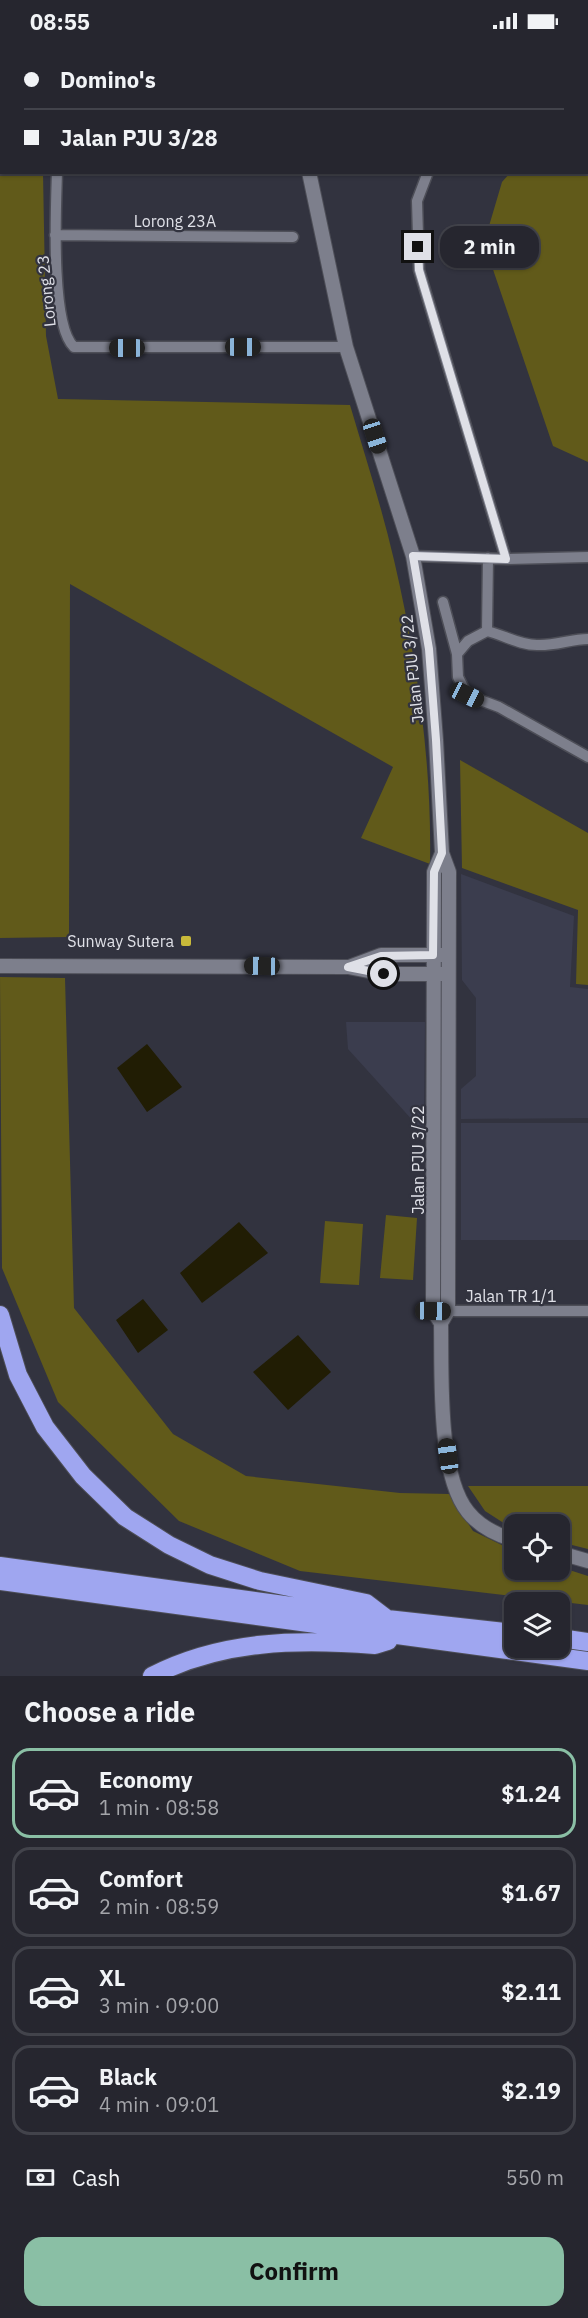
<!DOCTYPE html>
<meta charset="utf-8">
<style>
body{margin:0;font-family:"IBM Plex Sans",sans-serif;background:#2e2e37;color:#f1f3f6;height:100vh;display:flex;flex-direction:column;font-size:22px;white-space:nowrap}
*{box-sizing:border-box;margin:0}
p{font-size:20px;color:#a4a5aa}
.icon{flex:none;width:33px;height:33px;fill:none;stroke:currentColor;stroke-width:2;stroke-linecap:round;stroke-linejoin:round}
.map{position:relative;height:1634px;overflow:hidden}
.details{display:flex;flex-direction:column;background:#26262f;flex:1}
.details>*{flex:none}
.hud{position:absolute;left:0px;top:0px;width:588px;height:132px;box-shadow:0 2px 4px #0004,0 0 0 2px #42434b;display:grid;align-content:center;height:132px;padding:0 24px;background:#26262f}
.fabs{position:absolute;left:504px;top:1472px;display:grid;gap:12px}
.fabs a{display:grid;place-items:center;width:66px;height:66px;border-radius:12px;background:#26262f;box-shadow:0 2px 4px #0004,0 0 0 2px #42434b;font-size:30px}
.end{position:absolute;width:27px;height:27px;margin:-14px;border:8px solid #dfe0e7;background:#111;box-shadow:0 0 0 3px #111}
.from{border-radius:50%}
.bubble{position:absolute;height:42px;border-radius:18px;background:#26262f;box-shadow:0 2px 4px #0004,0 0 0 2px #42434b;font-size:20px;font-weight:700;line-height:42px;text-align:center}
.car{position:absolute;width:18px;height:36px;margin:-18px -9px;border-radius:8px;box-shadow:0 0 4px 2px #0007;background:linear-gradient(#222 24%,#8ab4d8 0 40%,#222 0 76%,#8ab4d8 0 86%,#222 0)}
.hud b{display:flex;align-items:center;gap:21px;height:57px;font-size:22px}
.hud b+b{border-top:2px solid #42434b}
.hud i{width:15px;height:15px;background:#f1f3f6}
ul{padding:0;list-style:none}
li{display:flex;align-items:center;gap:18px;height:90px;margin:0 12px 9px;padding:0 12px;border:3px solid #42434b;border-radius:18px}
li div{flex:1}
li b{display:block;font-size:22px}
li em{font-style:normal;font-weight:700}
li.current{border-color:#8abfa5}
li>.icon{width:54px;height:54px;stroke-width:1.5}
h2{padding:0 24px;font-size:27px;line-height:72px}
.pay{display:flex;align-items:center;gap:15px;height:66px;padding:0 24px;font-size:22px}
.pay p{margin-inline-start:auto}
.cta{display:flex;gap:12px;margin-top:auto;padding:12px 24px}
.cta a{flex:1;height:69px;border-radius:18px;background:#8abfa5;color:#111;font-size:24px;font-weight:700;line-height:69px;text-align:center}
.status{display:flex;justify-content:space-between;align-items:center;height:42px;padding:0 30px;background:#26262f;direction:ltr}
.status svg{height:16px;fill:currentColor}
.map>svg:first-child{display:block}
.built{fill:#3b3d4e}
.green{fill:#615a1a}
.water{fill:#211d04}
.lines{fill:none;stroke-linecap:round;stroke-linejoin:round}
.minor-casing{stroke:#4d4e57;stroke-width:13}
.tertiary-casing{stroke:#4d4e57;stroke-width:16}
.motorway-casing{stroke:#4d4e57;stroke-width:20}
.minor{stroke:#7d7f8c;stroke-width:10}
.tertiary{stroke:#7d7f8c;stroke-width:14}
.motorway{stroke:#9fa6f0;stroke-width:18}
.route{stroke:#dfe0e7;stroke-width:8}
.poi-dot{fill:#c9ba3a;stroke:#32333f;stroke-width:2}
.labels{text-anchor:middle;dominant-baseline:central;stroke-width:4.5;stroke-linejoin:round;paint-order:stroke}
.street-label{font-size:16px;fill:#dfe0e7;stroke:#32333f}
.poi-label{font-size:16px;fill:#dfe0e7;stroke:#32333f;text-anchor:end}
</style>
<div class="status"><b>08:55</b><svg viewBox="0 0 49 12"><path d="M0 12V9h3v3zM5 12V6h3v6zM10 12V3h3v9zM15 12V0h3v12zM26 1h20v11H26zM47 4h2v5h-2z"/></svg></div>
<div class="map">
<svg width="588" height="1634" viewBox="0 0 588 1634">
<rect width="100%" height="100%" fill="#32333f"/>
<path class="built" d="M461,832L574,874L570,945L588,947V1076L461,1077V1047L476,1034V956L462,938Z
M346,980H425L424,1091L348,1007Z
M461,1081H588V1198H461Z"/>
<path class="green" d="M0,0H47L2,2V130L43,131L46,294L58,357L350,363C365,414 382,466 394,518C417,617 432,721 430,822L361,796L393,725L70,542L69,895L0,896Z
M587,21H588V420L553,404L484,201L502,140L510,131L586,130Z
M460,718L588,791V943L576,942L578,868L462,826Z
M0,935L65,936L74,1266L173,1392L246,1434L400,1451L449,1452L473,1489L514,1509V1527H560V1525L588,1534V1563L300,1529L179,1479L58,1360L2,1226Z
M386,1173L417,1176L413,1238L380,1236Z
M325,1179L363,1182L359,1243L320,1241Z
M468,1444H588V1507L560,1500V1482H514L513,1487L485,1469Z"/>
<path class="water" d="M147,1002L182,1045L147,1070L117,1026Z
M239,1180L268,1211L202,1261L180,1231Z
M143,1257L168,1288L138,1311L116,1278Z
M298,1293L331,1330L288,1368L253,1330Z"/>
<g class="lines">
<defs>
<path id="minor" d="M60,2V0
M586,9H588
M57,130C56,164 50,283 74,305H346
M428,130L417,159L419,228L506,517
M55,193L293,195
M413,514L506,517L588,515
M443,560L457,612L458,635L467,653L499,665L588,715
M487,589L488,516
M457,612L468,599L487,589C504,593 519,603 537,603C555,604 571,597 588,597
M441,1269H588"/>
<path id="tertiary" d="M297,0V2
M309,130L346,305L413,514L429,607L436,698L442,811L449,830L448,1269L441,1281C442,1330 437,1432 468,1470C480,1485 497,1493 514,1498
M0,924L348,925L384,932H441
M349,925L381,913H442
M441,1281L433,1269L434,830L442,811
M560,1511L588,1519"/>
<path id="motorway" d="M0,1273L18,1333L45,1385L83,1434L125,1475L169,1503L210,1523L260,1539L366,1561L387,1577
M0,1524L387,1577L514,1591
M0,1539L588,1619
M560,1596L588,1600
M152,1634C222,1598 298,1597 375,1603L388,1599"/>
</defs>
<use href="#minor" class="minor-casing"/>
<use href="#tertiary" class="tertiary-casing"/>
<use href="#motorway" class="motorway-casing"/>
<use href="#minor" class="minor"/>
<use href="#tertiary" class="tertiary"/>
<use href="#motorway" class="motorway"/>
</g>
<g class="lines">
<path class="route" d="M384,932L348,925L381,914L433,913L434,830L442,811L436,698L429,607L413,514L506,517L419,228L418,205"/>
</g>
<rect class="poi-dot" x="180" y="893" width="12" height="12" rx="3"/>
<g class="labels">
<g class="street-label">
<text x="175" y="179">Lorong 23A</text>
<text transform="translate(46 249) rotate(-96)">Lorong 23</text>
<text transform="translate(412 627) rotate(-96)">Jalan PJU 3/22</text>
<text transform="translate(418 1118) rotate(-90)">Jalan PJU 3/22</text>
<text x="511" y="1254">Jalan TR 1/1</text>
</g>
<g class="poi-label">
<text x="174" y="899">Sunway Sutera</text>
</g>
</g>
</svg>
<div class="fabs">
<a><svg class="icon" aria-label="locate" viewBox="0 0 24 24"><circle cx="12" cy="12" r="6"/><path d="M12 2v4M12 18v4M2 12h4M18 12h4"/></svg></a>
<a><svg class="icon" aria-label="layers" viewBox="0 0 24 24"><path d="M12 4l9 5-9 5-9-5zM3 14l9 5 9-5"/></svg></a>
</div>
<i class="end from" style="left:384px;top:932px"></i>
<i class="end" style="left:418px;top:205px"></i>
<div class="bubble" style="left:440px;top:184px;width:99px">2 min</div>
<i class="car" style="left:243px;top:305px;rotate:90deg"></i>
<i class="car" style="left:127px;top:306px;rotate:270deg"></i>
<i class="car" style="left:375px;top:394px;rotate:162deg"></i>
<i class="car" style="left:467px;top:653px;rotate:116deg"></i>
<i class="car" style="left:262px;top:924px;rotate:271deg"></i>
<i class="car" style="left:433px;top:1269px;rotate:91deg"></i>
<i class="car" style="left:448px;top:1414px;rotate:352deg"></i>
<div class="hud">
<b><i class="from"></i>Domino's</b>
<b><i></i>Jalan PJU 3/28</b>
</div>
</div>
<section class="details">
<h2>Choose a ride</h2>
<ul>
<li class="current"><svg class="icon" aria-label="car" viewBox="0 0 24 24"><path d="M5 17H2v-5l4-1 3-4h7l3 4 3 1v5h-3M9 17h6M6 11h13"/><circle cx="7" cy="17" r="2"/><circle cx="17" cy="17" r="2"/></svg><div><b>Economy</b><p>1 min · 08:58</p></div><em>$1.24</em></li>
<li><svg class="icon" aria-label="car" viewBox="0 0 24 24"><path d="M5 17H2v-5l4-1 3-4h7l3 4 3 1v5h-3M9 17h6M6 11h13"/><circle cx="7" cy="17" r="2"/><circle cx="17" cy="17" r="2"/></svg><div><b>Comfort</b><p>2 min · 08:59</p></div><em>$1.67</em></li>
<li><svg class="icon" aria-label="car" viewBox="0 0 24 24"><path d="M5 17H2v-5l4-1 3-4h7l3 4 3 1v5h-3M9 17h6M6 11h13"/><circle cx="7" cy="17" r="2"/><circle cx="17" cy="17" r="2"/></svg><div><b>XL</b><p>3 min · 09:00</p></div><em>$2.11</em></li>
<li><svg class="icon" aria-label="car" viewBox="0 0 24 24"><path d="M5 17H2v-5l4-1 3-4h7l3 4 3 1v5h-3M9 17h6M6 11h13"/><circle cx="7" cy="17" r="2"/><circle cx="17" cy="17" r="2"/></svg><div><b>Black</b><p>4 min · 09:01</p></div><em>$2.19</em></li>
</ul>
<div class="pay"><svg class="icon" aria-label="cash" viewBox="0 0 24 24"><path d="M3 7h18v10H3z"/><circle cx="12" cy="12" r="2"/></svg>Cash<p>550 m</p></div>
<div class="cta"><a>Confirm</a></div>
</section>
